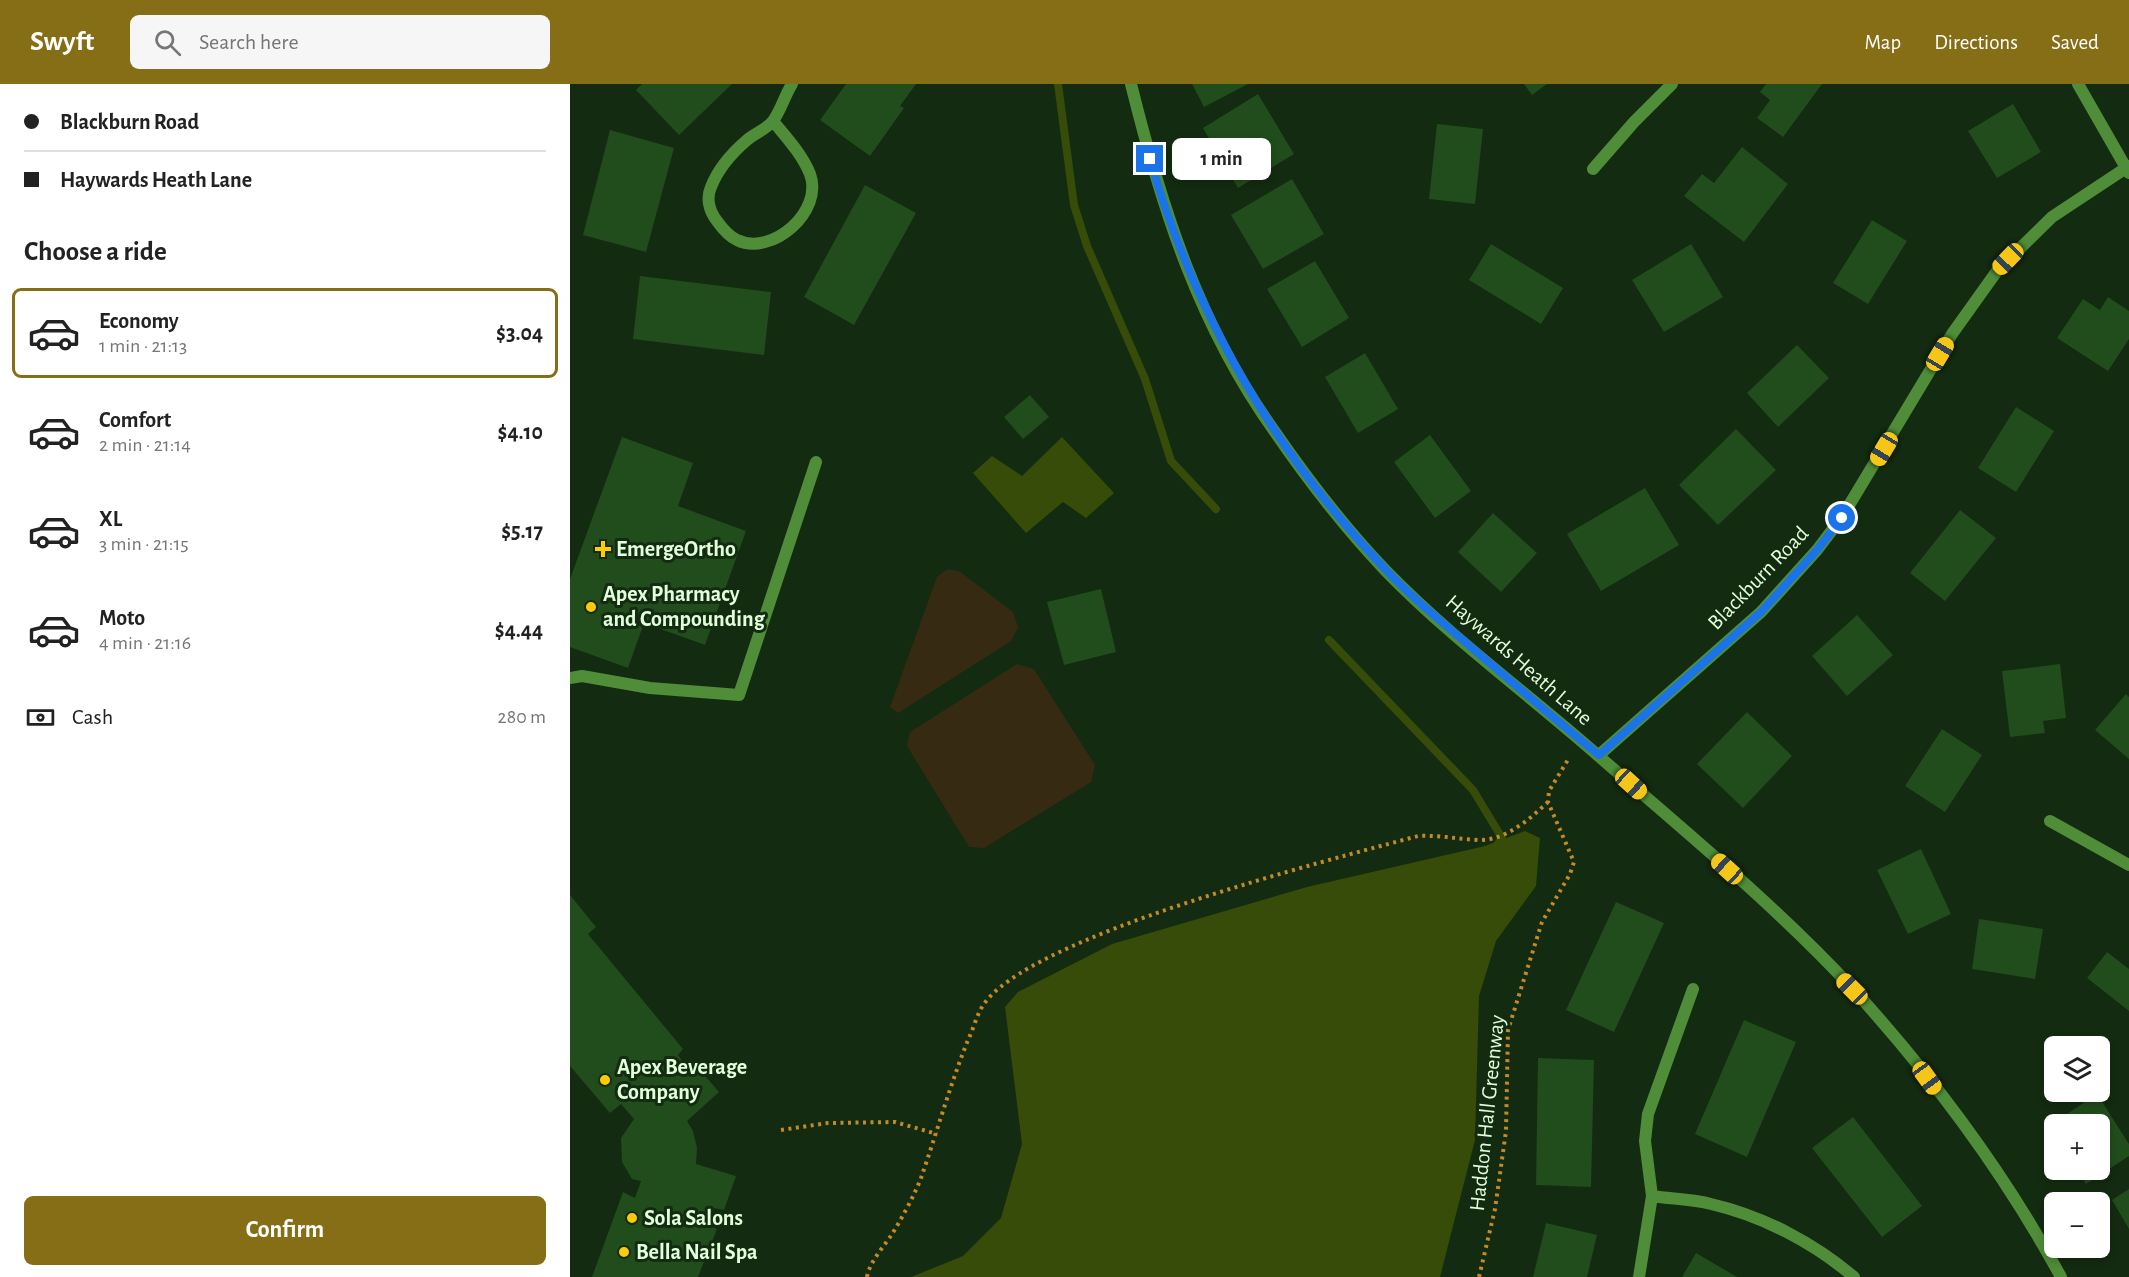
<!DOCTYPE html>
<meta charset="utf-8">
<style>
body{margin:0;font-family:"Alegreya Sans",sans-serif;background:#f6f6f6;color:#222;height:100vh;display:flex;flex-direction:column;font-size:22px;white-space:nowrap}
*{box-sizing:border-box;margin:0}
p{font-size:20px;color:#767676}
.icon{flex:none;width:33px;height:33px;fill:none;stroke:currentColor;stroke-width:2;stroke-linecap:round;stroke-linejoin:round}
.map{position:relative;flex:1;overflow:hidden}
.panel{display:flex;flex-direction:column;background:#fff;width:570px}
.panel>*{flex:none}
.guide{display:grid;align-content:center;height:132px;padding:0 24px;background:#fff}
.tools{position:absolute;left:1474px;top:952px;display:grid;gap:12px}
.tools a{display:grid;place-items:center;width:66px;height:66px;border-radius:9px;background:#fff;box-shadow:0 3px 9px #0003;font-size:30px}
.end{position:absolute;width:27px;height:27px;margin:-14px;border:8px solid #1a73e8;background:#fff;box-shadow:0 0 0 3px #fff}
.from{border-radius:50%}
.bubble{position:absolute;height:42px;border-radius:9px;background:#fff;box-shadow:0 3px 9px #0003;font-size:20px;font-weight:600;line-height:42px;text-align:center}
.car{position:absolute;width:18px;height:36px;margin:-18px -9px;border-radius:8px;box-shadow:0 0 4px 2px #0007;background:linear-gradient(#f5c518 24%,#345 0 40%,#f5c518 0 76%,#345 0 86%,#f5c518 0)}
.guide b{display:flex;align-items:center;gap:21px;height:57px;font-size:22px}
.guide b+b{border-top:2px solid #e0e0e0}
.guide i{width:15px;height:15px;background:#222}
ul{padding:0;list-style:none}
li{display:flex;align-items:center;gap:18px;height:90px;margin:0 12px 9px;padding:0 12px;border:3px solid transparent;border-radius:9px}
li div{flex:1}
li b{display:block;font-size:22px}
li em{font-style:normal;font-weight:600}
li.current{border-color:#856e15}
li>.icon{width:54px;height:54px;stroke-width:1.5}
h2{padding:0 24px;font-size:27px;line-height:72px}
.pay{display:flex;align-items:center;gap:15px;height:66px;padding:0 24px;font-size:22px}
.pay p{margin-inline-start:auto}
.button{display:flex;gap:12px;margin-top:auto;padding:12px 24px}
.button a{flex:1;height:69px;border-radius:9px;background:#856e15;color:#fff;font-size:24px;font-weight:600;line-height:69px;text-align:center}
header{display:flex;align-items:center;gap:36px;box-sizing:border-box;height:84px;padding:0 30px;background:#856e15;color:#fff}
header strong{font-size:28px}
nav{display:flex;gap:33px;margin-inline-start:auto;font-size:21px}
.search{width:420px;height:54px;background:#f6f6f6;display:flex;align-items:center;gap:15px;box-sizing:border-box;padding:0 21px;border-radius:9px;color:#767676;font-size:22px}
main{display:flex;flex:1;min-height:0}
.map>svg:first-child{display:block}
.green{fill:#362a12}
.water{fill:#364c08}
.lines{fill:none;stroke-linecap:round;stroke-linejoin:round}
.stream{stroke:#364c08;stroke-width:8}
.building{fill:#204d1b}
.path{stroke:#c38a2a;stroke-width:4;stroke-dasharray:3 4.5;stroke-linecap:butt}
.lane{stroke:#4f8d39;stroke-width:12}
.street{stroke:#4f8d39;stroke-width:12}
.route{stroke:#1a73e8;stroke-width:8}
.poi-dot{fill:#ffcb06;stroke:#132b10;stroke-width:2}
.labels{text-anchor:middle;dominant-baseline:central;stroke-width:6;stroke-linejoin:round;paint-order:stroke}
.poi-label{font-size:22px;font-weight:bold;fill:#e1ffda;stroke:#132b10;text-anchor:start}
.street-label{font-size:22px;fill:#e1ffda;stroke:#132b10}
</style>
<header>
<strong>Swyft</strong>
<div class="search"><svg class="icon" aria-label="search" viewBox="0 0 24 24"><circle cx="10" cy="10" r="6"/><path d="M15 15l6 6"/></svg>Search here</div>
<nav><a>Map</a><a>Directions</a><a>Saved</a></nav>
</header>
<main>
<section class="panel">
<div class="guide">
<b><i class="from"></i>Blackburn Road</b>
<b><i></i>Haywards Heath Lane</b>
</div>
<h2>Choose a ride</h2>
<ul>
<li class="current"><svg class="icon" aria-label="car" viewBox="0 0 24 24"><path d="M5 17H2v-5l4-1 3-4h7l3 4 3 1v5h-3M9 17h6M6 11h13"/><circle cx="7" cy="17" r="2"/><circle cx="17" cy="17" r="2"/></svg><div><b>Economy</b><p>1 min · 21:13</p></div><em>$3.04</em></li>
<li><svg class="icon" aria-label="car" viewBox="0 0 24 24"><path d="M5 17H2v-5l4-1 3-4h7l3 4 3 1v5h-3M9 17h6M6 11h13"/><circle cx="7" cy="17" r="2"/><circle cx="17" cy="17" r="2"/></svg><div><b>Comfort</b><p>2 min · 21:14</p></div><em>$4.10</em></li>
<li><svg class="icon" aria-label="car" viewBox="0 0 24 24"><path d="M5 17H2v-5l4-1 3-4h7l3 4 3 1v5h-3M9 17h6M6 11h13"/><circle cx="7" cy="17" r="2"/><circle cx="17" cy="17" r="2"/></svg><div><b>XL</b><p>3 min · 21:15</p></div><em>$5.17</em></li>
<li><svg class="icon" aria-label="car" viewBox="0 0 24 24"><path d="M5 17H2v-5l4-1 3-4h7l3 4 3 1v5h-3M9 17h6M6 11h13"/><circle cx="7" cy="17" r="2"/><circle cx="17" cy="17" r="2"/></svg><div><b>Moto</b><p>4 min · 21:16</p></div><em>$4.44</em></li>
</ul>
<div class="pay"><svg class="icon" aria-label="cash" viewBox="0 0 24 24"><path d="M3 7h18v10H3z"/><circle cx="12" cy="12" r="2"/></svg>Cash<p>280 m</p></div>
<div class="button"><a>Confirm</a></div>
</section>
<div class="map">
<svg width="1559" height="1193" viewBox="0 0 1559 1193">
<rect width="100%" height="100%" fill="#132b10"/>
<path class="green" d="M377,485L389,487L443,528L448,543L441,557L328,629L320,623L367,493Z
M447,580L464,585L525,681L521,698L414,764L399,763L337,662L340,648Z"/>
<path class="water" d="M492,353L544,409L516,434L493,418L456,449L403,389L422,372L452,392Z
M955,747L970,754L966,802L926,857L909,912L905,1056L870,1193H341L393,1172L431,1134L452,1060L435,923L448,908L542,860L737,803L915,762Z"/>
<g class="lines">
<path class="stream" d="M488,0L504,121L517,162L575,295L601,377L646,425
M759,556L903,706L932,754L925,764"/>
</g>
<path class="building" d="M72,0H162L109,51L66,6Z
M276,0H346L330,22L334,24L300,72L250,36Z
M622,0H678L634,23Z
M954,0H977L962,11Z
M1196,0H1252L1213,53L1187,34L1200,16L1190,8Z
M688,10L724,70L668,104L633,44Z
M1443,20L1471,68L1427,94L1398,47Z
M867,40L913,45L905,120L859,115Z
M40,46L104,64L76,168L13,151Z
M1172,63L1218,100L1174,158L1114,112L1132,90L1144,99Z
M722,95L754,150L693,185L661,131Z
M295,101L346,129L284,241L234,213Z
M1302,136L1337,157L1298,220L1263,199Z
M921,160L993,204L971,240L899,196Z
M1121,160L1153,213L1094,248L1062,196Z
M745,177L779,234L732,263L697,205Z
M70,192L201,208L194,271L63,255Z
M1538,213L1559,227V255L1538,287L1487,254L1513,215L1530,226Z
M1227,261L1259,294L1208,343L1177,309Z
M795,269L828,325L788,349L755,293Z
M460,311L479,333L453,355L434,333Z
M1446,323L1484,347L1446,408L1408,384Z
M1166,345L1206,386L1148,441L1109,401Z
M860,351L901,407L865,434L824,378Z
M52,353L123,379L108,422L176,447L135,561L74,539L58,584L0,563V495Z
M1075,404L1109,461L1031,507L997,450Z
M1390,426L1426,454L1375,517L1340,489Z
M923,429L967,469L931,508L888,468Z
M531,505L546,568L494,581L477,518Z
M1287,531L1323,571L1277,612L1242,572Z
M1490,580L1496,634L1473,637L1475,649L1440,653L1432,587Z
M1556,610L1559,613V675L1525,646Z
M1177,628L1222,672L1173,724L1127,680Z
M1372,645L1412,671L1375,728L1335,702Z
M1351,765L1381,830L1338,850L1307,786Z
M0,811L26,843L18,850L113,965L108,971L118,985L125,980L149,1008L117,1037L123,1047L127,1064L126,1080L166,1092L154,1126L144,1124L138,1141L147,1145L128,1193H22L53,1108L65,1114L71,1097L62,1095L52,1078L51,1054L64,1035L51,1020L40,1029L0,982Z
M1046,818L1094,839L1044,948L996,926Z
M1409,835L1473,845L1465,895L1402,885Z
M1537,868L1559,885V927L1517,894Z
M1174,936L1226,958L1177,1073L1125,1050Z
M968,974L1024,976L1021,1103L966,1101Z
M1527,1010L1559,1060V1072L1516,1100L1507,1086H1530V1041H1485V1052L1479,1042Z
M1283,1033L1352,1122L1312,1153L1242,1064Z
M1559,1105V1145L1542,1116Z
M976,1139L1027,1151L1017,1193H963Z
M1126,1169L1167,1193H1112Z"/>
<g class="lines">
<path class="path" d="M211,1046L258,1039L325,1038L367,1050
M297,1193C300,1177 313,1164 322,1150C331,1136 345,1110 351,1094C367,1048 380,1001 398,956C403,946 406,933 412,923C453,853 763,775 848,752C869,751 888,755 909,756C935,757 961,734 978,718
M909,1193L925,1125L936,1047L938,946L972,838L1000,790L1004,778L978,718L979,707L999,674"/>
<path class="lane" d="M0,594L12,592L80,604L169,611L246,378"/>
<path class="street" d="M561,0C592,125 629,242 705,348C738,396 776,445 816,487C882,555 961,612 1032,675C1117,749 1206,822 1283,905C1362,992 1435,1090 1491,1193
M1508,0L1559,89
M203,37C216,53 232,70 240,90C254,127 202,173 167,156C158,152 152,144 147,137C139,127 136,114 141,103C148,85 163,68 177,56C185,49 197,45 203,37C211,26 215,11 222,0
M1023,85L1064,38L1102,0
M1029,671L1191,528L1247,466L1272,433L1382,250L1427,187L1482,133L1559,82
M1480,737L1559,781
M1082,1112C1101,1115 1122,1115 1141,1120C1193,1132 1244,1159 1284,1193
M1069,1193L1082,1112L1075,1057L1078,1030L1123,905"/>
</g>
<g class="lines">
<path class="route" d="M580,75C625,232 704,368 817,487C845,517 877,542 908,569C948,603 988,638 1029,671L1191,528L1247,466L1272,434"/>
</g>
<g class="poi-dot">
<path d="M30 456h6v6h6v6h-6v6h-6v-6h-6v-6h6z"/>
<circle cx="21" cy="523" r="6"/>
<circle cx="35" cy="996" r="6"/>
<circle cx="62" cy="1134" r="6"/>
<circle cx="54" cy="1168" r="6"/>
</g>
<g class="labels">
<g class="poi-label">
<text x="46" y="465">EmergeOrtho</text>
<text x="33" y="510">Apex Pharmacy<tspan x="33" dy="25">and Compounding</tspan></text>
<text x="47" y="983">Apex Beverage<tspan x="47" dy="25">Company</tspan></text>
<text x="74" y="1134">Sola Salons</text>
<text x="66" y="1168">Bella Nail Spa</text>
</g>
<g class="street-label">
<text transform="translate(1188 494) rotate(-46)">Blackburn Road</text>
<text transform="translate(949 576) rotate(41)">Haywards Heath Lane</text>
<text transform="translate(917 1029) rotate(-84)">Haddon Hall Greenway</text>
</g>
</g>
</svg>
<div class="tools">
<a><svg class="icon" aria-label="layers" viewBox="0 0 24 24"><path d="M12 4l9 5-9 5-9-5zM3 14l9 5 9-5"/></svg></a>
<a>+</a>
<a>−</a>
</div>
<i class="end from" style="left:1272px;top:434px"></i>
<i class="end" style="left:580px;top:75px"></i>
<div class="bubble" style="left:602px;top:54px;width:99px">1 min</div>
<i class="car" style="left:1438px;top:175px;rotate:224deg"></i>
<i class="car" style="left:1370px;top:270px;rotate:31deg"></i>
<i class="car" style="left:1314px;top:365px;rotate:211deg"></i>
<i class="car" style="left:1061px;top:700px;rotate:132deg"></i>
<i class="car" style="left:1157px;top:785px;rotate:312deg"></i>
<i class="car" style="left:1282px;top:905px;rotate:315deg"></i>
<i class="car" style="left:1357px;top:994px;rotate:144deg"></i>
</div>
</main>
